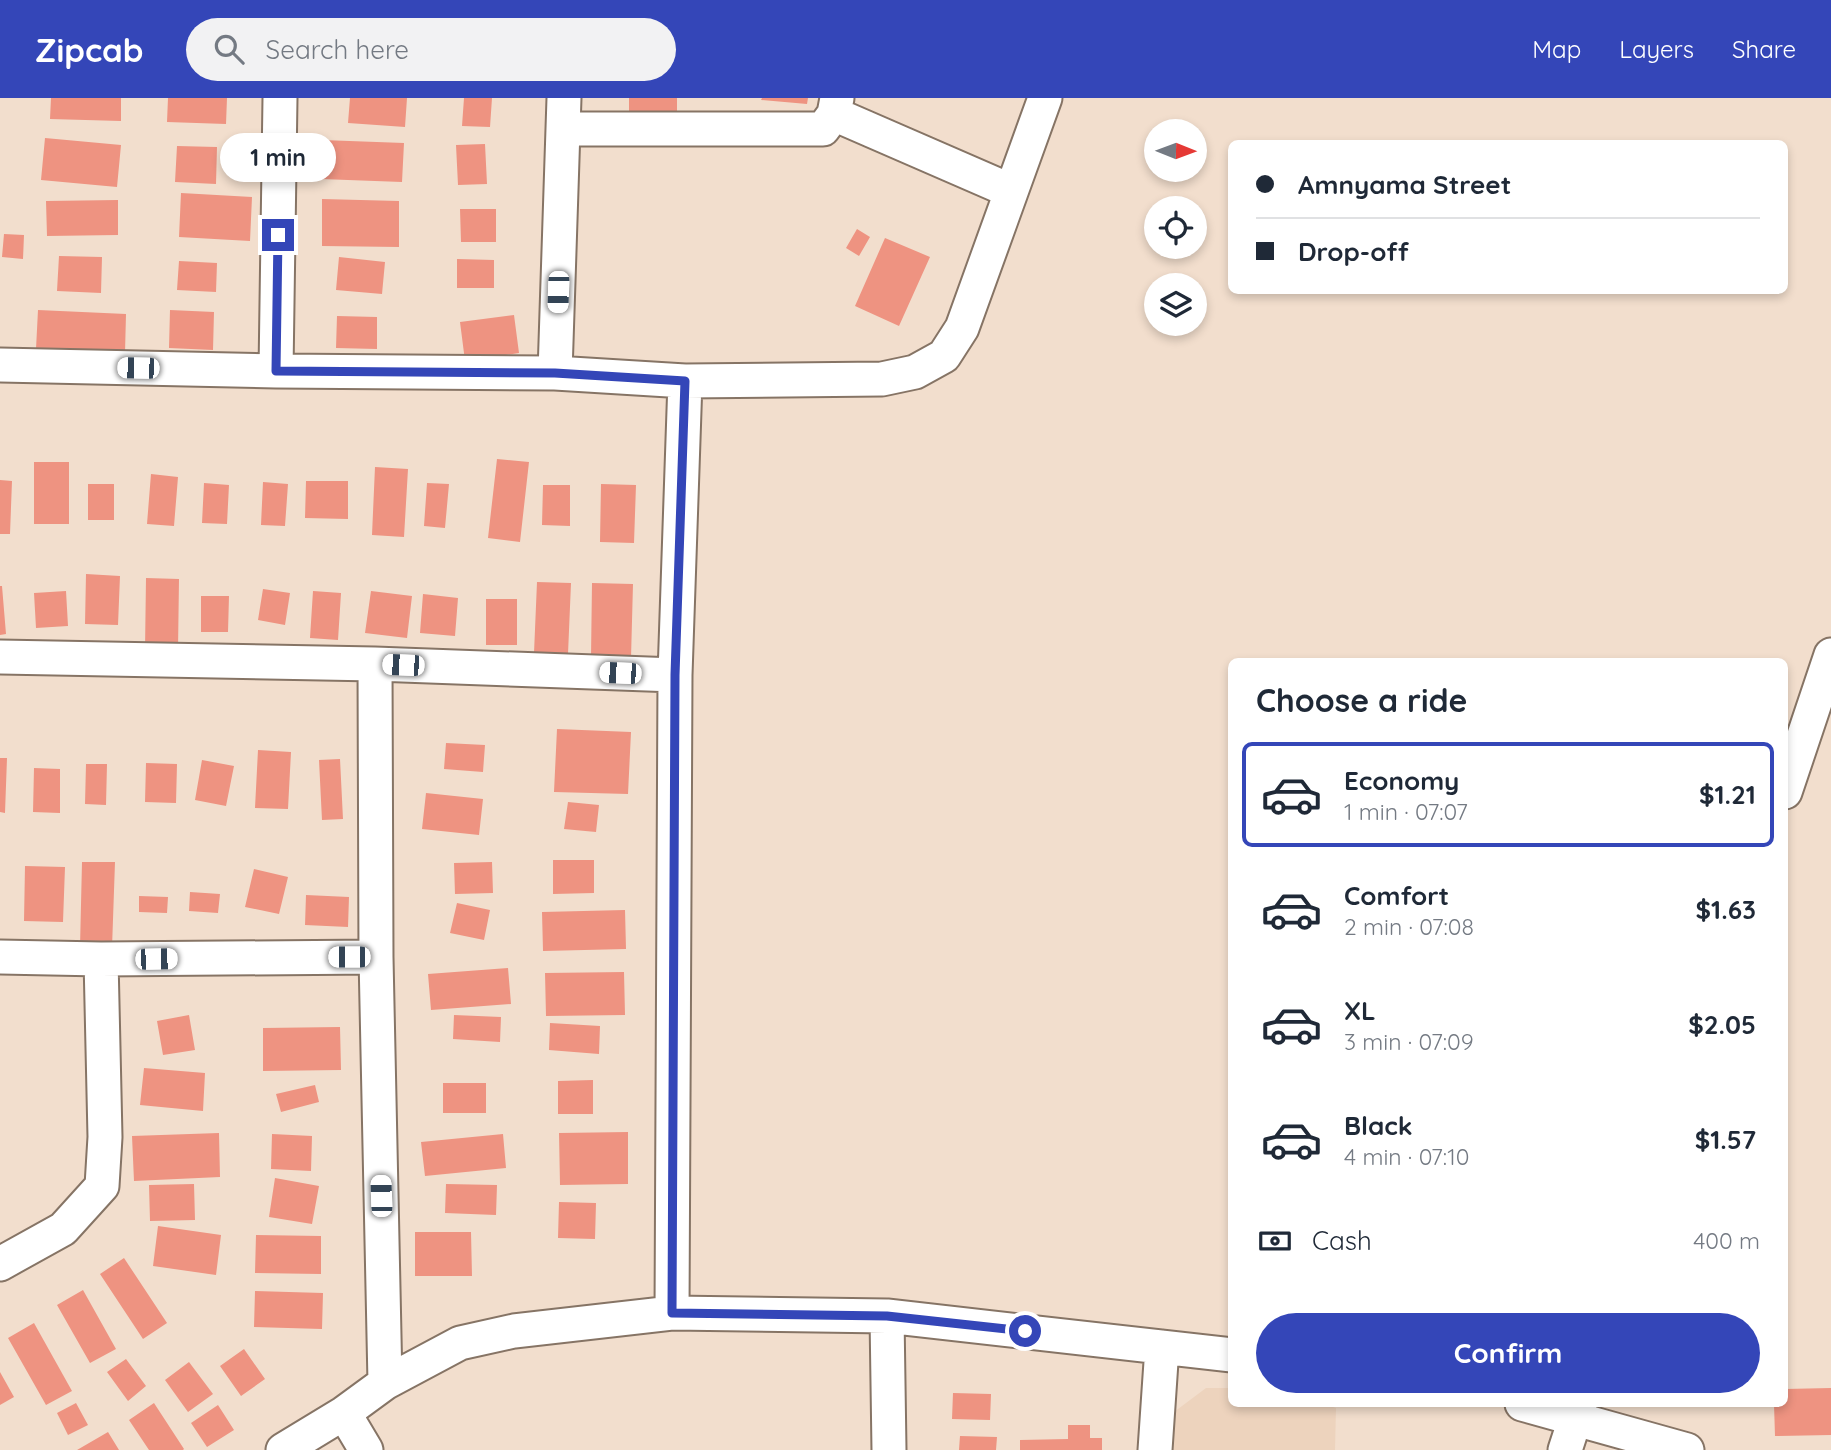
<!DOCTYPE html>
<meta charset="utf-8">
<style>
body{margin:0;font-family:Quicksand,sans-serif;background:#f2f2f3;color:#1f2937;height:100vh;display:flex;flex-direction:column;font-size:26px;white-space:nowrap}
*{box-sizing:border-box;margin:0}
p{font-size:23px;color:#747a83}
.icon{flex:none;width:38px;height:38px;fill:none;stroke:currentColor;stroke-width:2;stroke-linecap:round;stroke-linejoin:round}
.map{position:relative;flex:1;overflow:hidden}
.details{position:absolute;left:1228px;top:560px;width:560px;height:749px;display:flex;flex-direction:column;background:#fff;border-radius:10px;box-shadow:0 4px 10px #0003}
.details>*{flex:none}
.guide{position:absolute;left:1228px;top:42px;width:560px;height:154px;border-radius:10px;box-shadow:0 4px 10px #0003;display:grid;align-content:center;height:154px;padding:0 28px;background:#fff}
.needle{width:46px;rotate:91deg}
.buttons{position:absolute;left:1144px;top:21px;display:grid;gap:14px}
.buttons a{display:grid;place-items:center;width:63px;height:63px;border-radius:50%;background:#fff;box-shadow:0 4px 10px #0003;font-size:35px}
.end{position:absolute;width:32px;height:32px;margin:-16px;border:9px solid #3446b8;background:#fff;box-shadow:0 0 0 4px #fff}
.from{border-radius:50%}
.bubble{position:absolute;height:49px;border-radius:24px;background:#fff;box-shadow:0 4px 10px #0003;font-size:23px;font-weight:700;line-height:49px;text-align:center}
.car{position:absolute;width:21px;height:42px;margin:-21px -10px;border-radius:9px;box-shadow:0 0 5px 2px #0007;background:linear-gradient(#fff 24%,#345 0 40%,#fff 0 76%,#345 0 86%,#fff 0)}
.guide b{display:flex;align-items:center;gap:24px;height:66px;font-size:26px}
.guide b+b{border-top:2px solid #e0e1e3}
.guide i{width:18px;height:18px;background:#1f2937}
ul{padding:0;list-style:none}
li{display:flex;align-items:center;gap:21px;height:105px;margin:0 14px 10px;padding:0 14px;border:4px solid transparent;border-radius:10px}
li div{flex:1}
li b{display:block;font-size:26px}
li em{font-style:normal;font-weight:700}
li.current{border-color:#3446b8}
li>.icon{width:63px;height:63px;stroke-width:1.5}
h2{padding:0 28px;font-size:32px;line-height:84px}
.pay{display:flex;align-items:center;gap:18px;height:77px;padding:0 28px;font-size:26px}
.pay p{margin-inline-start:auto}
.action{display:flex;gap:14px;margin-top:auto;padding:14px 28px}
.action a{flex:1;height:80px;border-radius:42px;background:#3446b8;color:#fff;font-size:28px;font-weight:700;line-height:80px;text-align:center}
header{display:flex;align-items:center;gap:42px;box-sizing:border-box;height:98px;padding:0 35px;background:#3446b8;color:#fff}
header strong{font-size:33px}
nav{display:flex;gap:38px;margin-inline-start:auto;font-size:24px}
.search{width:490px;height:63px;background:#f2f2f3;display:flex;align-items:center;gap:18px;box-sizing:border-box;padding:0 24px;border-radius:38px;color:#747a83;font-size:26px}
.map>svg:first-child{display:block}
.built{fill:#edd3bd}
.building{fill:#ee9381}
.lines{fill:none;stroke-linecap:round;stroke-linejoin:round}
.minor-casing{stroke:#867465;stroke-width:37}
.minor{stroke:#fff;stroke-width:33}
.route{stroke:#3446b8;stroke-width:9}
</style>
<header>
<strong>Zipcab</strong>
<div class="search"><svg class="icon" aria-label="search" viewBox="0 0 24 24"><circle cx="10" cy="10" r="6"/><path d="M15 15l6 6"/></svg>Search here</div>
<nav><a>Map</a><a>Layers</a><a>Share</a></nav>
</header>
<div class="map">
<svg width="1831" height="1352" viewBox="0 0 1831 1352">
<rect width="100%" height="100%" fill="#f2decd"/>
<path class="built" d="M1206,1290H1232V1306H1324L1336,1310L1335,1352H1173L1174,1314Z"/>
<path class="building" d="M51,0H121V23L50,21Z
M168,0H227L226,26L167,24Z
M350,0H407L405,29L348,25Z
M464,0H492L490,29L462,28Z
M629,0H677V31L629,30Z
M762,0H808L807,6L761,2Z
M45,40L121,47L117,89L41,82Z
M322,42L404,45L402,84L321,81Z
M485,46L487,86L458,87L456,47Z
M177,48L217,49L216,86L175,84Z
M181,95L252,99L250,143L179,139Z
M322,101L399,103V149L322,148Z
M118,102V137L47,138L46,103Z
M460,111H496V144H461Z
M857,131L870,139L859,158L846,150Z
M4,136L24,137L23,161L2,159Z
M885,140L930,159L899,228L855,208Z
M59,158L102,159L101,195L57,193Z
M339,159L385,164L382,196L336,192Z
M457,161L494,162V190H457Z
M179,163L217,165L216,194L177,192Z
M38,212L126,216L125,255L36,251Z
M170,212L214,214L213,252L169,250Z
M514,217L519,255L465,263L460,224Z
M337,218L377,219V251L336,250Z
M497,361L529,364L520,444L488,440Z
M34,364H69V426H34Z
M375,369L408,371L404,439L372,437Z
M151,376L178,379L174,428L147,426Z
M0,382L12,383L10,436H0Z
M306,383H348V421L305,420Z
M263,384L288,386L285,428L261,427Z
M204,385L229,387L227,426L202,425Z
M427,385L449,386L445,430L424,428Z
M88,386H114V422H88Z
M601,386L636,387L634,445L600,444Z
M543,387H570V428L542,427Z
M86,476L120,478L118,527L85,526Z
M146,480L179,481L178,552H145Z
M537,484L571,485L568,556L534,555Z
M592,485L633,486L631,560L591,559Z
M0,488H2L6,536L0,537Z
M263,491L290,495L285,527L258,522Z
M66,493L68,528L36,530L34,495Z
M313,493L341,495L338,542L310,540Z
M371,493L412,498L407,540L365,535Z
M423,496L458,500L455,538L420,535Z
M201,498H229L228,534H201Z
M486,501H517V547H486Z
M557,631L631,634L628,696L554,694Z
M446,645L485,647L483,674L444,671Z
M258,652L291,654L288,711L255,710Z
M0,660H7L5,715L0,714Z
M340,661L343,721L322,722L319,662Z
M202,662L234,668L226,708L195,702Z
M146,665L177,666L176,705L145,704Z
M86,666H107L106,707L85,706Z
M34,670L60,671V715L33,714Z
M426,695L483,701L479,737L422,731Z
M568,704L599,707L596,734L564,731Z
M553,762H594V795L553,796Z
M82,764H115L112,850L80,849Z
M492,764L493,795L455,796L454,765Z
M25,768L65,769L63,824L24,823Z
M254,771L288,779L279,816L245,809Z
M190,794L220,796L218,815L189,813Z
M306,797L349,799L348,829L305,827Z
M139,798L168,799L167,815L139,814Z
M457,805L490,812L484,842L450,835Z
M625,812L626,851L543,853L542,814Z
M508,870L511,906L431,912L428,876Z
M624,874L625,917L546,918L545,875Z
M189,917L195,952L163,957L157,923Z
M454,917L501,919L500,944L453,941Z
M550,925L600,928L599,956L549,952Z
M340,929L341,972L263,973V930Z
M144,970L205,975L203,1013L140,1007Z
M593,982V1016H558V983Z
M443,985H486V1015H443Z
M315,987L319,1004L281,1014L276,996Z
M628,1034V1086L560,1087L559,1035Z
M219,1035L220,1079L134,1083L132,1038Z
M272,1036L312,1038L311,1073L271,1071Z
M503,1036L506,1070L425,1078L421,1044Z
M275,1080L319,1088L312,1126L269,1119Z
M194,1086L195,1122L150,1123L149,1087Z
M446,1086L497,1087L496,1117L445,1115Z
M559,1104L596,1105L595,1141L558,1140Z
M158,1128L221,1137L216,1177L153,1168Z
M415,1134H471L472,1178H415Z
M256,1137L321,1138V1176L255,1175Z
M124,1160L167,1225L143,1241L100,1176Z
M83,1192L116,1251L90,1265L57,1207Z
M255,1193L323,1195L322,1231L254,1229Z
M34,1225L72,1293L46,1307L8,1240Z
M244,1251L265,1281L241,1298L220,1268Z
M126,1261L146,1288L128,1303L107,1274Z
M189,1264L213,1296L188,1314L165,1282Z
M0,1274L14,1299L0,1307Z
M1831,1290V1337L1775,1338L1774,1306H1785V1291Z
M953,1295L991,1296L990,1322L952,1321Z
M76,1305L88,1327L68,1337L57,1315Z
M154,1305L184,1351L183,1352H149L129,1322Z
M218,1307L234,1332L207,1349L191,1325Z
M1068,1327H1090V1340H1102V1352H1020V1342L1068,1341Z
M108,1334L119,1352H77Z
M960,1338L997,1339L996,1352H959Z"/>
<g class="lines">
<defs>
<path id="minor" d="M834,16L1011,93
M564,31H823L834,16L837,0
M0,267L276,273L555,275L685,283L882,281L915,274L944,258L962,230L1045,0
M276,273L280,0
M555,275L564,0
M0,559L375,566L675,577
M375,566L376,859L385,1285
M1785,694L1831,557
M0,859L101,861L376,859
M0,1166L63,1131L102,1088L105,1039L101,861
M672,1215L675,577L685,283
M887,1218L889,1352
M1522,1306L1687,1352
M344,1315L366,1352
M283,1352L344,1315L385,1285L460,1245L514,1233L672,1215L887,1218L1232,1257
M1155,1352L1162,1249
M1565,1352L1580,1306"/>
</defs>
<use href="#minor" class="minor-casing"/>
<use href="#minor" class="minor"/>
</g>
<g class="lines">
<path class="route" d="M278,137L276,273L555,275L685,283L675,577L672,1215L887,1218L1025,1233"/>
</g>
</svg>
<div class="buttons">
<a><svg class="needle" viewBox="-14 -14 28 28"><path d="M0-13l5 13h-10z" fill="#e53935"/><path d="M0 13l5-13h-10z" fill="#747a83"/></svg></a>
<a><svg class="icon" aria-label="locate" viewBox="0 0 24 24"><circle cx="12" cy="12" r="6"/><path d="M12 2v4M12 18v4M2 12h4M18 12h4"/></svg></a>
<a><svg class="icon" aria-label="layers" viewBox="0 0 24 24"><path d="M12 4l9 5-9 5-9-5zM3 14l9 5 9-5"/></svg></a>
</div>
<i class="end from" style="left:1025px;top:1233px"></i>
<i class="end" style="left:278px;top:137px"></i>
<div class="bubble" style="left:220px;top:35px;width:116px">1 min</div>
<i class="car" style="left:558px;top:194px;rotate:182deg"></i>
<i class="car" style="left:138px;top:270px;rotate:271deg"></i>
<i class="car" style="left:403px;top:567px;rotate:272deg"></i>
<i class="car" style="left:620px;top:575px;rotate:272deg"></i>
<i class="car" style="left:349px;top:859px;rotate:270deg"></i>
<i class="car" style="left:156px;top:861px;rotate:89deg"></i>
<i class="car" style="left:381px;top:1098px;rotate:358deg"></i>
<div class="guide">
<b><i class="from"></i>Amnyama Street</b>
<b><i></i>Drop-off</b>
</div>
<section class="details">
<h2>Choose a ride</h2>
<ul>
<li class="current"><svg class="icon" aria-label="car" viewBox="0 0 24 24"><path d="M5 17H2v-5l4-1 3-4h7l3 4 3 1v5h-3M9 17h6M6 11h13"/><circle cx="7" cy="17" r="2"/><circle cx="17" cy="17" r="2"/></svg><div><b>Economy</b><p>1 min · 07:07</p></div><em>$1.21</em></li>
<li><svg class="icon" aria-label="car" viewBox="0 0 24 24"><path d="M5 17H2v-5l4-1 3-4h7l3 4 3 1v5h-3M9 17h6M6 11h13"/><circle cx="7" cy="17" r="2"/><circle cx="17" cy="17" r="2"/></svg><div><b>Comfort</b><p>2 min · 07:08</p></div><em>$1.63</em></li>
<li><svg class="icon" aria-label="car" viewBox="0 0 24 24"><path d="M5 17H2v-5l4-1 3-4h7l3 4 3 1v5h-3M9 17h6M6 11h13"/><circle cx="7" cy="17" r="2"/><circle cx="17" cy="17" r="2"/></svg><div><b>XL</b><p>3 min · 07:09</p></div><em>$2.05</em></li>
<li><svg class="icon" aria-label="car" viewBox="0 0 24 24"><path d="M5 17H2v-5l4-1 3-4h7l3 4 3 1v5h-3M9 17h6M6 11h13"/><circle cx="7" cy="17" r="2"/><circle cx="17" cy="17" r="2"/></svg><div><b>Black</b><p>4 min · 07:10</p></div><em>$1.57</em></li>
</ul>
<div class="pay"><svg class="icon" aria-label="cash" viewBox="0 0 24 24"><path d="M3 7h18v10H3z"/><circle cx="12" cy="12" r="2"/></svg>Cash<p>400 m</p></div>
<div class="action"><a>Confirm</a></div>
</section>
</div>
